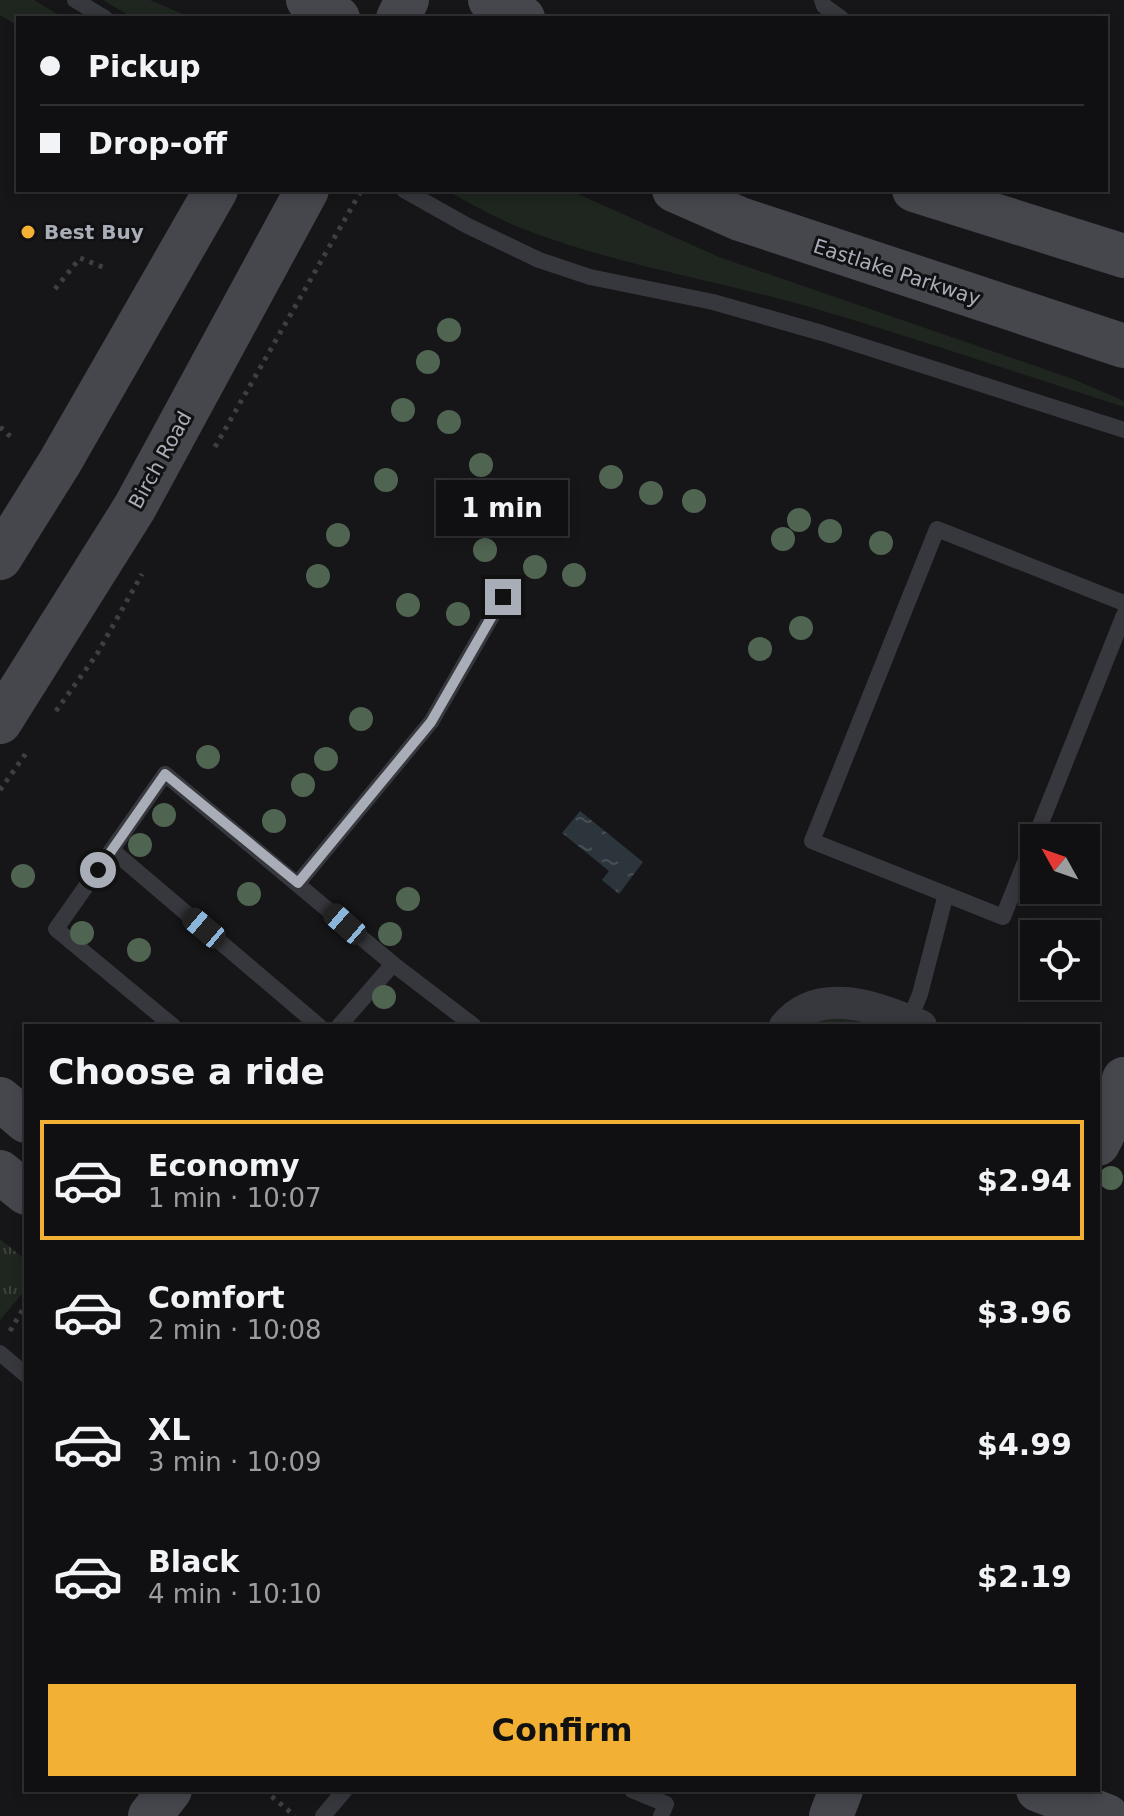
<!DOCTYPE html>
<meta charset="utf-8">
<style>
body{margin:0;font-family:"DejaVu Sans",sans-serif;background:#19191b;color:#f1f3f6;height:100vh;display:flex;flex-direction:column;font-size:30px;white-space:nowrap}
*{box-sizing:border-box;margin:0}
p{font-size:26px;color:#9c9d9f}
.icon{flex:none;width:44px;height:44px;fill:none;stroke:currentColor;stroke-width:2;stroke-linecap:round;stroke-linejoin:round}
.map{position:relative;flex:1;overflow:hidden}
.details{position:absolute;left:24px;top:1024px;width:1076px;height:768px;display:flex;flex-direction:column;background:#101012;border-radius:0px;box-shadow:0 4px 12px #0003,0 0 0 2px #303032}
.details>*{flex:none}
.banner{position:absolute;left:16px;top:16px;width:1092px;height:176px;border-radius:0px;box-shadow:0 4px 12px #0003,0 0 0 2px #303032;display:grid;align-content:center;height:176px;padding:0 24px;background:#101012}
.needle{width:52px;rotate:310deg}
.controls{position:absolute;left:1020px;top:824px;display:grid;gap:16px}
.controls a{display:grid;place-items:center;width:80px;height:80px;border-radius:0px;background:#101012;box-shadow:0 4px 12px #0003,0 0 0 2px #303032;font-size:40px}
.end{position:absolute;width:36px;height:36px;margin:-18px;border:10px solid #a8adb8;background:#111;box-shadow:0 0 0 4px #111}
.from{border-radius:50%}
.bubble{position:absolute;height:56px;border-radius:0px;background:#101012;box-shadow:0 4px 12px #0003,0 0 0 2px #303032;font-size:26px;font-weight:800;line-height:56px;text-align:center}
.car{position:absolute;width:24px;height:48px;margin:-24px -12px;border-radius:10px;box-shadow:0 0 6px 2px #0007;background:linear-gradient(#222 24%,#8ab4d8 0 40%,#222 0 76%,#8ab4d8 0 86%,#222 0)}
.banner b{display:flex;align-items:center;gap:28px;height:76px;font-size:30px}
.banner b+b{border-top:2px solid #303032}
.banner i{width:20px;height:20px;background:#f1f3f6}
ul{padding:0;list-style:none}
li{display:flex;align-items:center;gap:24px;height:120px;margin:0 16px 12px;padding:0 8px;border:4px solid transparent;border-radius:0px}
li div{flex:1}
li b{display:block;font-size:30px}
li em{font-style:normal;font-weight:800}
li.on{border-color:#f2b134}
li>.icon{width:72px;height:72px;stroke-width:1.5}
h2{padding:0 24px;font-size:36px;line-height:96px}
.primary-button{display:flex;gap:16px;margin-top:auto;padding:16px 24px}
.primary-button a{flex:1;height:92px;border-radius:0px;background:#f2b134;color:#111;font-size:32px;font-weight:800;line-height:92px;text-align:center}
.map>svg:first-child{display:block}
.park{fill:url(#park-tufts)}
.garden{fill:#1e261f}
.water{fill:url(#water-ripples)}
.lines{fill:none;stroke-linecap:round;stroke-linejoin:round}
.path{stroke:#3d3f44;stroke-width:5;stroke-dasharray:4 6;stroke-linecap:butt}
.lane{stroke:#37383d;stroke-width:16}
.street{stroke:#37383d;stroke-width:32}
.secondary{stroke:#45474d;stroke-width:44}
.tree{fill:#506452}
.route{stroke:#a8adb8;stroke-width:10}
.poi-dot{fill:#f2b134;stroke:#111113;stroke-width:3}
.labels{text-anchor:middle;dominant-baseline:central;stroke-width:6;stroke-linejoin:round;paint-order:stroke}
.poi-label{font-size:20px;font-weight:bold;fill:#a8adb8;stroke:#111113;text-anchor:start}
.street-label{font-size:20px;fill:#a8adb8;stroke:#111113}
</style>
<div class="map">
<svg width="1124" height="1816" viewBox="0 0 1124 1816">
<defs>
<pattern id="park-tufts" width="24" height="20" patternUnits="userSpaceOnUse" patternTransform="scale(2)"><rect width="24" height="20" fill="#1e261f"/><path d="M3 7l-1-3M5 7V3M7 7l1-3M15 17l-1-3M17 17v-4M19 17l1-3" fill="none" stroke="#3c433d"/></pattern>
<pattern id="water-ripples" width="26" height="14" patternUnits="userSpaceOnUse" patternTransform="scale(2)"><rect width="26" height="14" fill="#2c353c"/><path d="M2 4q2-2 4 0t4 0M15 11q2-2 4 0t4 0" fill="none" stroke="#485056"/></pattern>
</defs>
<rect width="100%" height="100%" fill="#161618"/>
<path class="park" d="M820,1012L920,1026H808Z
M0,1239L26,1260V1289L0,1320Z"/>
<path class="garden" d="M0,0H34L64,18H18V26L0,15Z
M103,0H150L192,18H133Z
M446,190H569L719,257L1073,379L1124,401V407C1020,374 915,338 810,307C719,281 623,266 534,233C503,222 474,206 446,190Z"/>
<path class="water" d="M580,811L643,862L619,894L602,880L609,871L562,833Z"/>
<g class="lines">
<path class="path" d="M55,289L80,258L105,268
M0,427L12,438
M215,447L361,191
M56,711L97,654L142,574
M0,790L27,752
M10,1331L26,1304
M264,1790L295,1816"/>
<path class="lane" d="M75,0L105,18
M822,0L824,6L841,18
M404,190L466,225L539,260L590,277L713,302L822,333L1124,430
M1035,838L1124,615
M1034,840L1003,917L812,841L937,529L1124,603
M112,850L319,1026
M298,883L431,722L503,597
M909,1021L920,994L946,894
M173,1026L56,929L165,774L393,964L474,1026
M339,1026L393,964
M0,1353L26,1375
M632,1790L666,1804L661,1816
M323,1816L345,1790"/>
<path class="street" d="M785,1026C820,984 880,1008 921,1026"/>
<path class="secondary" d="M308,0L338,18
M490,0L523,18
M398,18L407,0
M674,190L740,219L1124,346
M914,190L1124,256
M0,558L60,462L216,190
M0,722L135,507L307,190
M0,1099L26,1121
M1098,1144L1114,1112L1124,1079
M0,1172L26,1193
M1038,1790L1107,1816
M150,1816L170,1790
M831,1816L841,1790"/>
</g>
<g class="tree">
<circle cx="449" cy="330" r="12"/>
<circle cx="428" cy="362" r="12"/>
<circle cx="403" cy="410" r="12"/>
<circle cx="449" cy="422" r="12"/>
<circle cx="481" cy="465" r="12"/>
<circle cx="611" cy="477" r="12"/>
<circle cx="386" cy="480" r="12"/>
<circle cx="651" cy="493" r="12"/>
<circle cx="694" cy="501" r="12"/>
<circle cx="799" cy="520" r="12"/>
<circle cx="453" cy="526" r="12"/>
<circle cx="830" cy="531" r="12"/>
<circle cx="338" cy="535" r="12"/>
<circle cx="783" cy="539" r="12"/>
<circle cx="881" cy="543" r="12"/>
<circle cx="485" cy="550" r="12"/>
<circle cx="535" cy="567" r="12"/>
<circle cx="574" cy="575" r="12"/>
<circle cx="318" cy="576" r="12"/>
<circle cx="408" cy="605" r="12"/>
<circle cx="458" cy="614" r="12"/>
<circle cx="801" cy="628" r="12"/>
<circle cx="760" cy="649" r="12"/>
<circle cx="361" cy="719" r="12"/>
<circle cx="208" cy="757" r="12"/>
<circle cx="326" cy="759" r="12"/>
<circle cx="303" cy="785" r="12"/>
<circle cx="164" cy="815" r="12"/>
<circle cx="274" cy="821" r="12"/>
<circle cx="140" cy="845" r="12"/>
<circle cx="23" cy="876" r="12"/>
<circle cx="249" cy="894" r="12"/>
<circle cx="408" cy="899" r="12"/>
<circle cx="82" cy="933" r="12"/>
<circle cx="390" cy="934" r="12"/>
<circle cx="139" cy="950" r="12"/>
<circle cx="384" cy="997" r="12"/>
<circle cx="1111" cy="1178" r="12"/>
</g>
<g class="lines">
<path class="route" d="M98,870L165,774L298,883L431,722L503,597"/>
</g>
<circle class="poi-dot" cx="28" cy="232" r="8"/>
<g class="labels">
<g class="poi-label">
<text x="44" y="232">Best Buy</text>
</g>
<g class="street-label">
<text transform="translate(897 272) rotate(18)">Eastlake Parkway</text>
<text transform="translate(160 460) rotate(-61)">Birch Road</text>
</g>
</g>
</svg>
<div class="controls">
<a><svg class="needle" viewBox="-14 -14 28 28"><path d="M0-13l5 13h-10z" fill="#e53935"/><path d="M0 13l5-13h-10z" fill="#9c9d9f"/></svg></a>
<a><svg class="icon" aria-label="locate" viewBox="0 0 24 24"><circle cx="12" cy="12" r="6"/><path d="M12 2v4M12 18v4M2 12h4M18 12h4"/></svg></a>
</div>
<i class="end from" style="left:98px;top:870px"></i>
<i class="end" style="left:503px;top:597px"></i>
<div class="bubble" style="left:436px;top:480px;width:132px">1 min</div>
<i class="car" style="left:345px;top:924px;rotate:311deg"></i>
<i class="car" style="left:204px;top:928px;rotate:310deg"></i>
<div class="banner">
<b><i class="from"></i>Pickup</b>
<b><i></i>Drop-off</b>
</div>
<section class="details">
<h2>Choose a ride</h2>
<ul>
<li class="on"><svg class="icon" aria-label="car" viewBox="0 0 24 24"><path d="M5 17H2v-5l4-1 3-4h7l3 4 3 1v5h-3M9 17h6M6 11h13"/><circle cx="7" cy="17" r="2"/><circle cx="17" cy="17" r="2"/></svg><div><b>Economy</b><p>1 min · 10:07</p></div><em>$2.94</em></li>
<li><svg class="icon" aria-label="car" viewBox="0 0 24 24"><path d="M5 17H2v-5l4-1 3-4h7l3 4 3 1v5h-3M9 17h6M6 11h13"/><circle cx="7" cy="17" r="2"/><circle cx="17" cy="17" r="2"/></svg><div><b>Comfort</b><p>2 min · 10:08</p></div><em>$3.96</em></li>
<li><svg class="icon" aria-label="car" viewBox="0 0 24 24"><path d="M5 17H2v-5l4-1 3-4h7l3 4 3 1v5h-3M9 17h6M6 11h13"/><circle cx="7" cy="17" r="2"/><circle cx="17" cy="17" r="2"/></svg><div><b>XL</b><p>3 min · 10:09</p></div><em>$4.99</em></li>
<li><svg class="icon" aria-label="car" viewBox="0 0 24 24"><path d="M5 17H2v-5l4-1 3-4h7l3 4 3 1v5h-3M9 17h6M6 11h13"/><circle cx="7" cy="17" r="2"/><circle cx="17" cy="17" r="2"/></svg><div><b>Black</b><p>4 min · 10:10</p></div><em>$2.19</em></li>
</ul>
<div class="primary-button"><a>Confirm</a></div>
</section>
</div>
